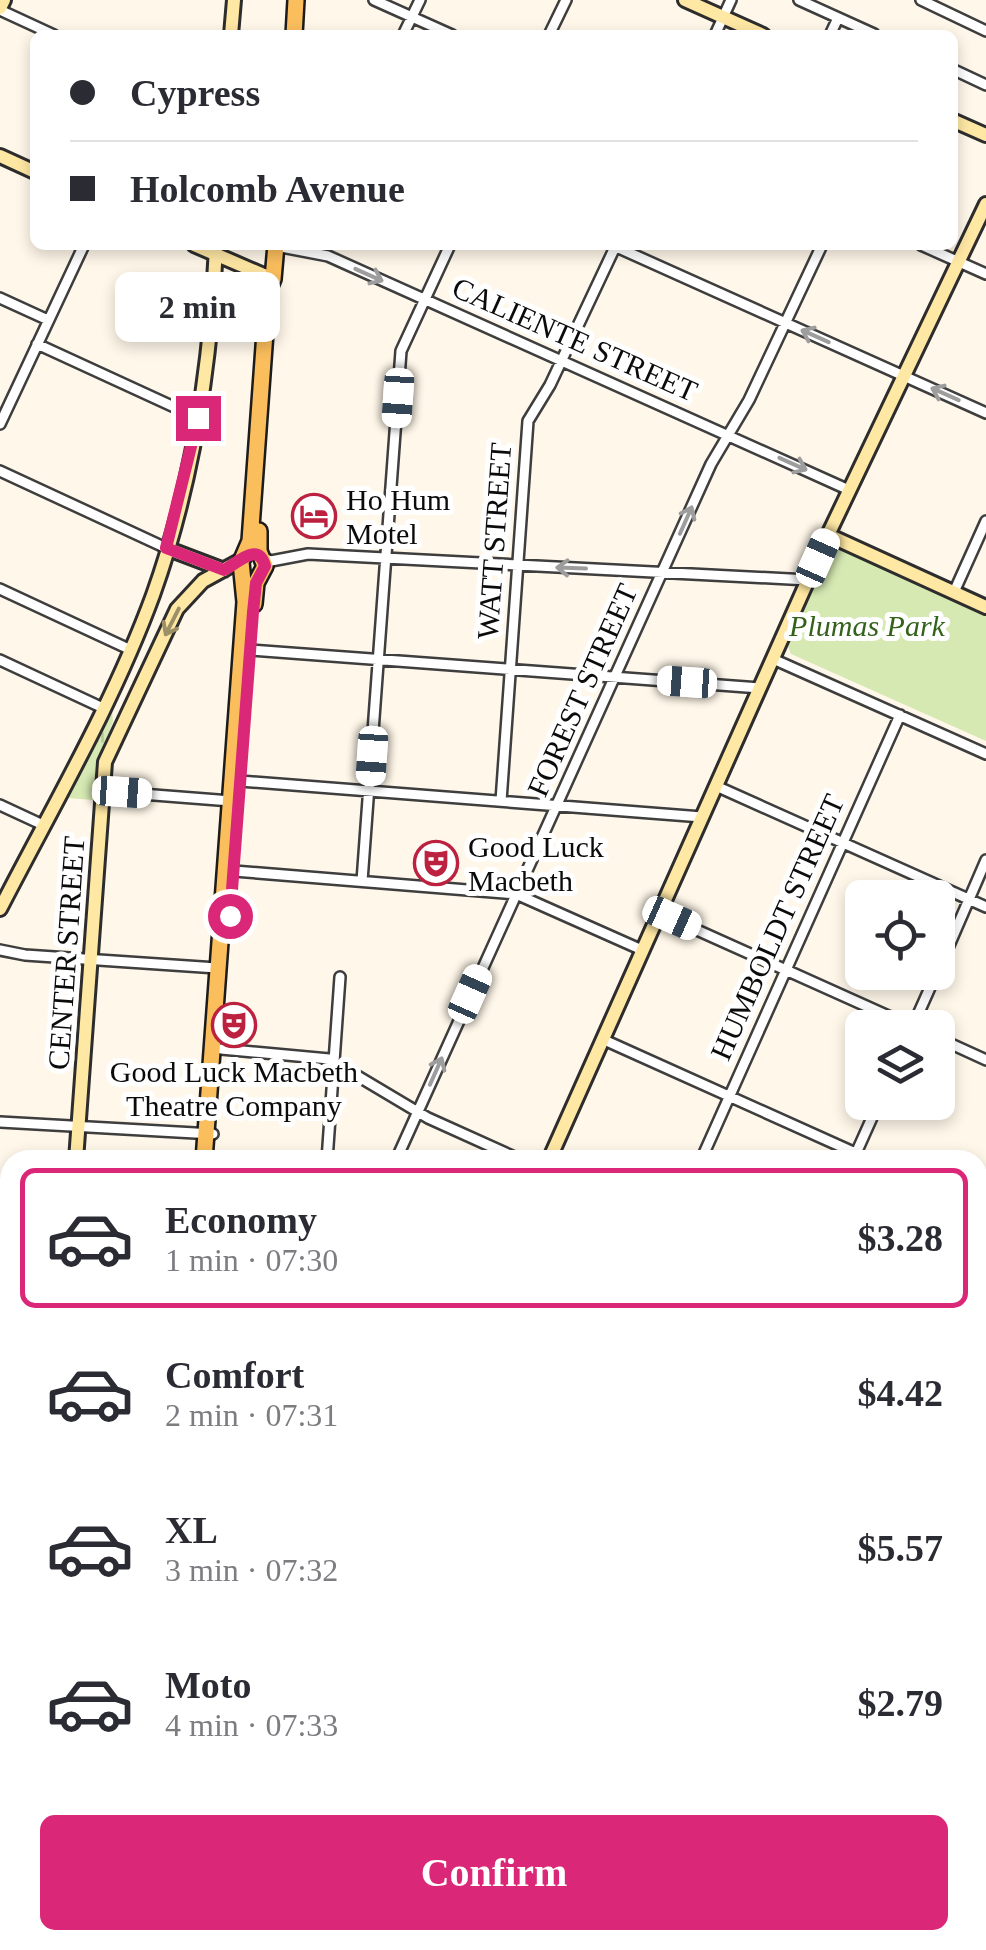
<!DOCTYPE html>
<meta charset="utf-8">
<style>
body{margin:0;font-family:"Times New Roman",serif;background:#f7f7f7;color:#2b2b33;height:100vh;display:flex;flex-direction:column;font-size:38px;white-space:nowrap}
*{box-sizing:border-box;margin:0}
p{font-size:32px;color:#7c7c81}
.icon{flex:none;width:55px;height:55px;fill:none;stroke:currentColor;stroke-width:2;stroke-linecap:round;stroke-linejoin:round}
.map{position:relative;flex:1;overflow:hidden}
.panel{position:absolute;left:0px;top:1150px;width:988px;height:800px;display:flex;flex-direction:column;background:#fff;border-radius:30px 30px 0 0;box-shadow:0 5px 15px #0003}
.panel>*{flex:none}
.guide{position:absolute;left:30px;top:30px;width:928px;height:220px;border-radius:15px;box-shadow:0 5px 15px #0003;display:grid;align-content:center;height:220px;padding:0 40px;background:#fff}
.fabs{position:absolute;left:845px;top:880px;display:grid;gap:20px}
.fabs a{display:grid;place-items:center;width:110px;height:110px;border-radius:15px;background:#fff;box-shadow:0 5px 15px #0003;font-size:50px}
.end{position:absolute;width:45px;height:45px;margin:-22px;border:12px solid #db2777;background:#fff;box-shadow:0 0 0 5px #fff}
.from{border-radius:50%}
.bubble{position:absolute;height:70px;border-radius:15px;background:#fff;box-shadow:0 5px 15px #0003;font-size:32px;font-weight:800;line-height:70px;text-align:center}
.car{position:absolute;width:30px;height:60px;margin:-30px -15px;border-radius:12px;box-shadow:0 0 8px 2px #0007;background:linear-gradient(#fff 24%,#345 0 40%,#fff 0 76%,#345 0 86%,#fff 0)}
.guide b{display:flex;align-items:center;gap:35px;height:95px;font-size:38px}
.guide b+b{border-top:2px solid #e1e1e2}
.guide i{width:25px;height:25px;background:#2b2b33}
ul{padding:18px 0 0;list-style:none}
li{display:flex;align-items:center;gap:30px;height:140px;margin:0 20px 15px;padding:0 20px;border:5px solid transparent;border-radius:15px}
li div{flex:1}
li b{display:block;font-size:38px}
li em{font-style:normal;font-weight:800}
li.on{border-color:#db2777}
li>.icon{width:90px;height:90px;stroke-width:1.5}
.action{display:flex;gap:20px;margin-top:auto;padding:20px 40px}
.action a{flex:1;height:115px;border-radius:15px;background:#db2777;color:#fff;font-size:40px;font-weight:800;line-height:115px;text-align:center}
.map>svg:first-child{display:block}
.grass{fill:url(#grass-tufts)}
.park{fill:#d6e9b3}
.lines{fill:none;stroke-linecap:round;stroke-linejoin:round}
.street-casing{stroke:#3e3e3e;stroke-width:14}
.secondary-casing{stroke:#2d2d2d;stroke-width:18}
.primary-casing{stroke:#1c1c1c;stroke-width:20}
.street{stroke:#fff;stroke-width:9}
.secondary{stroke:#ffe8a4;stroke-width:12}
.primary{stroke:#fbbe5d;stroke-width:15}
.oneway{stroke:#9d9d9d}
.oneway2{stroke:#9d9067}
.route{stroke:#db2777;stroke-width:12}
.labels{text-anchor:middle;dominant-baseline:central;stroke-width:10;stroke-linejoin:round;paint-order:stroke}
.street-label{font-size:30px;fill:#0b0b0b;stroke:#fff}
.poi-label{font-size:30px;fill:#0b0b0b;stroke:#fff;text-anchor:start}
.park-label{font-size:30px;font-style:italic;fill:#34621b;stroke:#fff}
</style>
<div class="map">
<svg width="986" height="1950" viewBox="0 0 986 1950">
<defs>
<pattern id="grass-tufts" width="24" height="20" patternUnits="userSpaceOnUse" patternTransform="scale(2.5)"><rect width="24" height="20" fill="#d6e9b3"/><path d="M3 7l-1-3M5 7V3M7 7l1-3M15 17l-1-3M17 17v-4M19 17l1-3" fill="none" stroke="#b6c699"/></pattern>
</defs>
<rect width="100%" height="100%" fill="#fff7e9"/>
<path class="grass" d="M112,709L113,722L96,764L93,800L68,798Z"/>
<path class="park" d="M837,548L986,615V741L791,654L788,646L830,552Z"/>
<g class="lines">
<defs>
<path id="street" d="M374,0L452,35
M799,0L874,34
M921,0L986,31
M0,10L54,35
M403,35L420,0
M549,35L566,0
M715,35L731,0
M830,35L838,18
M952,69L986,85
M612,245L986,413
M921,245L986,274
M276,246L328,256L849,490
M0,298L48,320
M37,344L198,418
M0,424L84,245
M0,471L166,548
M263,558L271,561L308,554L808,580
M0,589L131,650
M954,592L986,521
M250,650L760,688
M773,659L986,754
M0,660L103,708
M240,781L702,817
M716,786L986,907
M103,791L231,801
M501,801L528,421L550,385L616,245
M0,805L43,825
M234,871L516,894L642,950
M362,881L401,351L450,245
M659,913L915,1028
M0,950L25,955L217,968
M938,971L986,860
M912,1028L937,972
M938,1038L986,1060
M602,1039L871,1160
M221,1049L329,1059L428,1118L521,1160
M0,1122L213,1134
M327,1160L340,977
M396,1160L711,464L749,400L822,245
M701,1160L900,715
M853,1160L879,1102
M978,1208L986,1212
M0,1273H10
M978,1361L986,1365
M0,1412L10,1413
M978,1514L986,1518
M0,1641L10,1642
M0,1748L10,1749
M978,1812L986,1813
M378,1950L379,1940"/>
<path id="secondary" d="M685,0L763,35
M0,8L4,0
M231,35L234,0
M952,120L986,135
M0,156L35,172
M194,245L273,279
M828,535L986,607
M166,548L224,570
M0,909C53,806 113,704 153,595C193,483 211,363 216,245
M76,1160L105,762L177,609L203,581L243,559
M549,1160L828,535L986,204
M978,1338L986,1320
M0,1553H10
M978,1667L986,1671
M0,1826L10,1827
M8,1950L10,1930
M272,1950L273,1940"/>
<path id="primary" d="M294,35L296,0
M254,604L256,583L265,566L259,551V531
M204,1160L245,602L241,562L250,541L268,291L273,279L276,245
M144,1950L146,1940"/>
</defs>
<use href="#street" class="street-casing"/>
<use href="#secondary" class="secondary-casing"/>
<use href="#primary" class="primary-casing"/>
<use href="#street" class="street"/>
<use href="#secondary" class="secondary"/>
<use href="#primary" class="primary"/>
</g>
<defs><path id="oneway-shaft" d="M-6 0H5M1.5-3L5.5 0L1.5 3" fill="none" stroke-width="1.6" stroke-linecap="round" stroke-linejoin="round" transform="scale(2.5)"/></defs>
<g class="oneway">
<use href="#oneway-shaft" transform="translate(369 275) rotate(24)"/>
<use href="#oneway-shaft" transform="translate(815 336) rotate(-156)"/>
<use href="#oneway-shaft" transform="translate(945 394) rotate(-156)"/>
<use href="#oneway-shaft" transform="translate(793 464) rotate(24)"/>
<use href="#oneway-shaft" transform="translate(686 520) rotate(-66)"/>
<use href="#oneway-shaft" transform="translate(571 568) rotate(-178)"/>
<use href="#oneway-shaft" transform="translate(436 1071) rotate(-66)"/>
</g>
<use class="oneway2" href="#oneway-shaft" transform="translate(172 622) rotate(117)"/>
<g class="lines">
<path class="route" d="M198,418L166,548L224,570C238,563 258,541 265,566L256,583L253,612L230,916"/>
</g>
<defs>
<symbol id="hotel-ring" viewBox="-11 -11 22 22"><circle r="9.5" fill="#fff" stroke="#bc223f" stroke-width="1.5"/><path d="M-6-4.5h1.5V1H6V5H4.5V3h-9V5H-6ZM-4 0a1.8 1.8 0 1 1 3.6 0ZM.5 0V-2.5h3Q6-2.5 6 0Z" fill="#bc223f"/></symbol>
<symbol id="theatre-ring" viewBox="-11 -11 22 22"><circle r="9.5" fill="#fff" stroke="#bc223f" stroke-width="1.5"/><path d="M-5-5.5Q0-4 5-5.5V0Q5 5 0 6Q-5 5-5 0ZM-3.3-2.5H-1v1.5H-3.3ZM1-2.5H3.3v1.5H1ZM-2.8 1Q0 5.5 2.8 1Z" fill="#bc223f"/></symbol>
</defs>
<g fill-rule="evenodd">
<use href="#hotel-ring" x="289" y="491" width="50" height="50"/>
<use href="#theatre-ring" x="411" y="838" width="50" height="50"/>
<use href="#theatre-ring" x="209" y="1000" width="50" height="50"/>
</g>
<g class="labels">
<g class="street-label">
<text transform="translate(575 339) rotate(24)">CALIENTE STREET</text>
<text transform="translate(494 541) rotate(-86)">WATT STREET</text>
<text transform="translate(582 690) rotate(-66)">FOREST STREET</text>
<text transform="translate(777 927) rotate(-66)">HUMBOLDT STREET</text>
<text transform="translate(66 953) rotate(-86)">CENTER STREET</text>
</g>
<g class="poi-label">
<text x="346" y="499">Ho Hum<tspan x="346" dy="34">Motel</tspan></text>
<text x="468" y="846">Good Luck<tspan x="468" dy="34">Macbeth</tspan></text>
<text x="234" y="1071" text-anchor="middle">Good Luck Macbeth<tspan x="234" dy="34">Theatre Company</tspan></text>
</g>
<g class="park-label">
<text x="867" y="625">Plumas Park</text>
</g>
</g>
</svg>
<div class="fabs">
<a><svg class="icon" aria-label="locate" viewBox="0 0 24 24"><circle cx="12" cy="12" r="6"/><path d="M12 2v4M12 18v4M2 12h4M18 12h4"/></svg></a>
<a><svg class="icon" aria-label="layers" viewBox="0 0 24 24"><path d="M12 4l9 5-9 5-9-5zM3 14l9 5 9-5"/></svg></a>
</div>
<i class="end from" style="left:230px;top:916px"></i>
<i class="end" style="left:198px;top:418px"></i>
<div class="bubble" style="left:115px;top:272px;width:165px">2 min</div>
<i class="car" style="left:398px;top:398px;rotate:184deg"></i>
<i class="car" style="left:818px;top:558px;rotate:24deg"></i>
<i class="car" style="left:687px;top:682px;rotate:274deg"></i>
<i class="car" style="left:372px;top:756px;rotate:184deg"></i>
<i class="car" style="left:122px;top:792px;rotate:94deg"></i>
<i class="car" style="left:672px;top:918px;rotate:114deg"></i>
<i class="car" style="left:470px;top:994px;rotate:24deg"></i>
<div class="guide">
<b><i class="from"></i>Cypress</b>
<b><i></i>Holcomb Avenue</b>
</div>
<section class="panel">
<ul>
<li class="on"><svg class="icon" aria-label="car" viewBox="0 0 24 24"><path d="M5 17H2v-5l4-1 3-4h7l3 4 3 1v5h-3M9 17h6M6 11h13"/><circle cx="7" cy="17" r="2"/><circle cx="17" cy="17" r="2"/></svg><div><b>Economy</b><p>1 min · 07:30</p></div><em>$3.28</em></li>
<li><svg class="icon" aria-label="car" viewBox="0 0 24 24"><path d="M5 17H2v-5l4-1 3-4h7l3 4 3 1v5h-3M9 17h6M6 11h13"/><circle cx="7" cy="17" r="2"/><circle cx="17" cy="17" r="2"/></svg><div><b>Comfort</b><p>2 min · 07:31</p></div><em>$4.42</em></li>
<li><svg class="icon" aria-label="car" viewBox="0 0 24 24"><path d="M5 17H2v-5l4-1 3-4h7l3 4 3 1v5h-3M9 17h6M6 11h13"/><circle cx="7" cy="17" r="2"/><circle cx="17" cy="17" r="2"/></svg><div><b>XL</b><p>3 min · 07:32</p></div><em>$5.57</em></li>
<li><svg class="icon" aria-label="car" viewBox="0 0 24 24"><path d="M5 17H2v-5l4-1 3-4h7l3 4 3 1v5h-3M9 17h6M6 11h13"/><circle cx="7" cy="17" r="2"/><circle cx="17" cy="17" r="2"/></svg><div><b>Moto</b><p>4 min · 07:33</p></div><em>$2.79</em></li>
</ul>
<div class="action"><a>Confirm</a></div>
</section>
</div>
